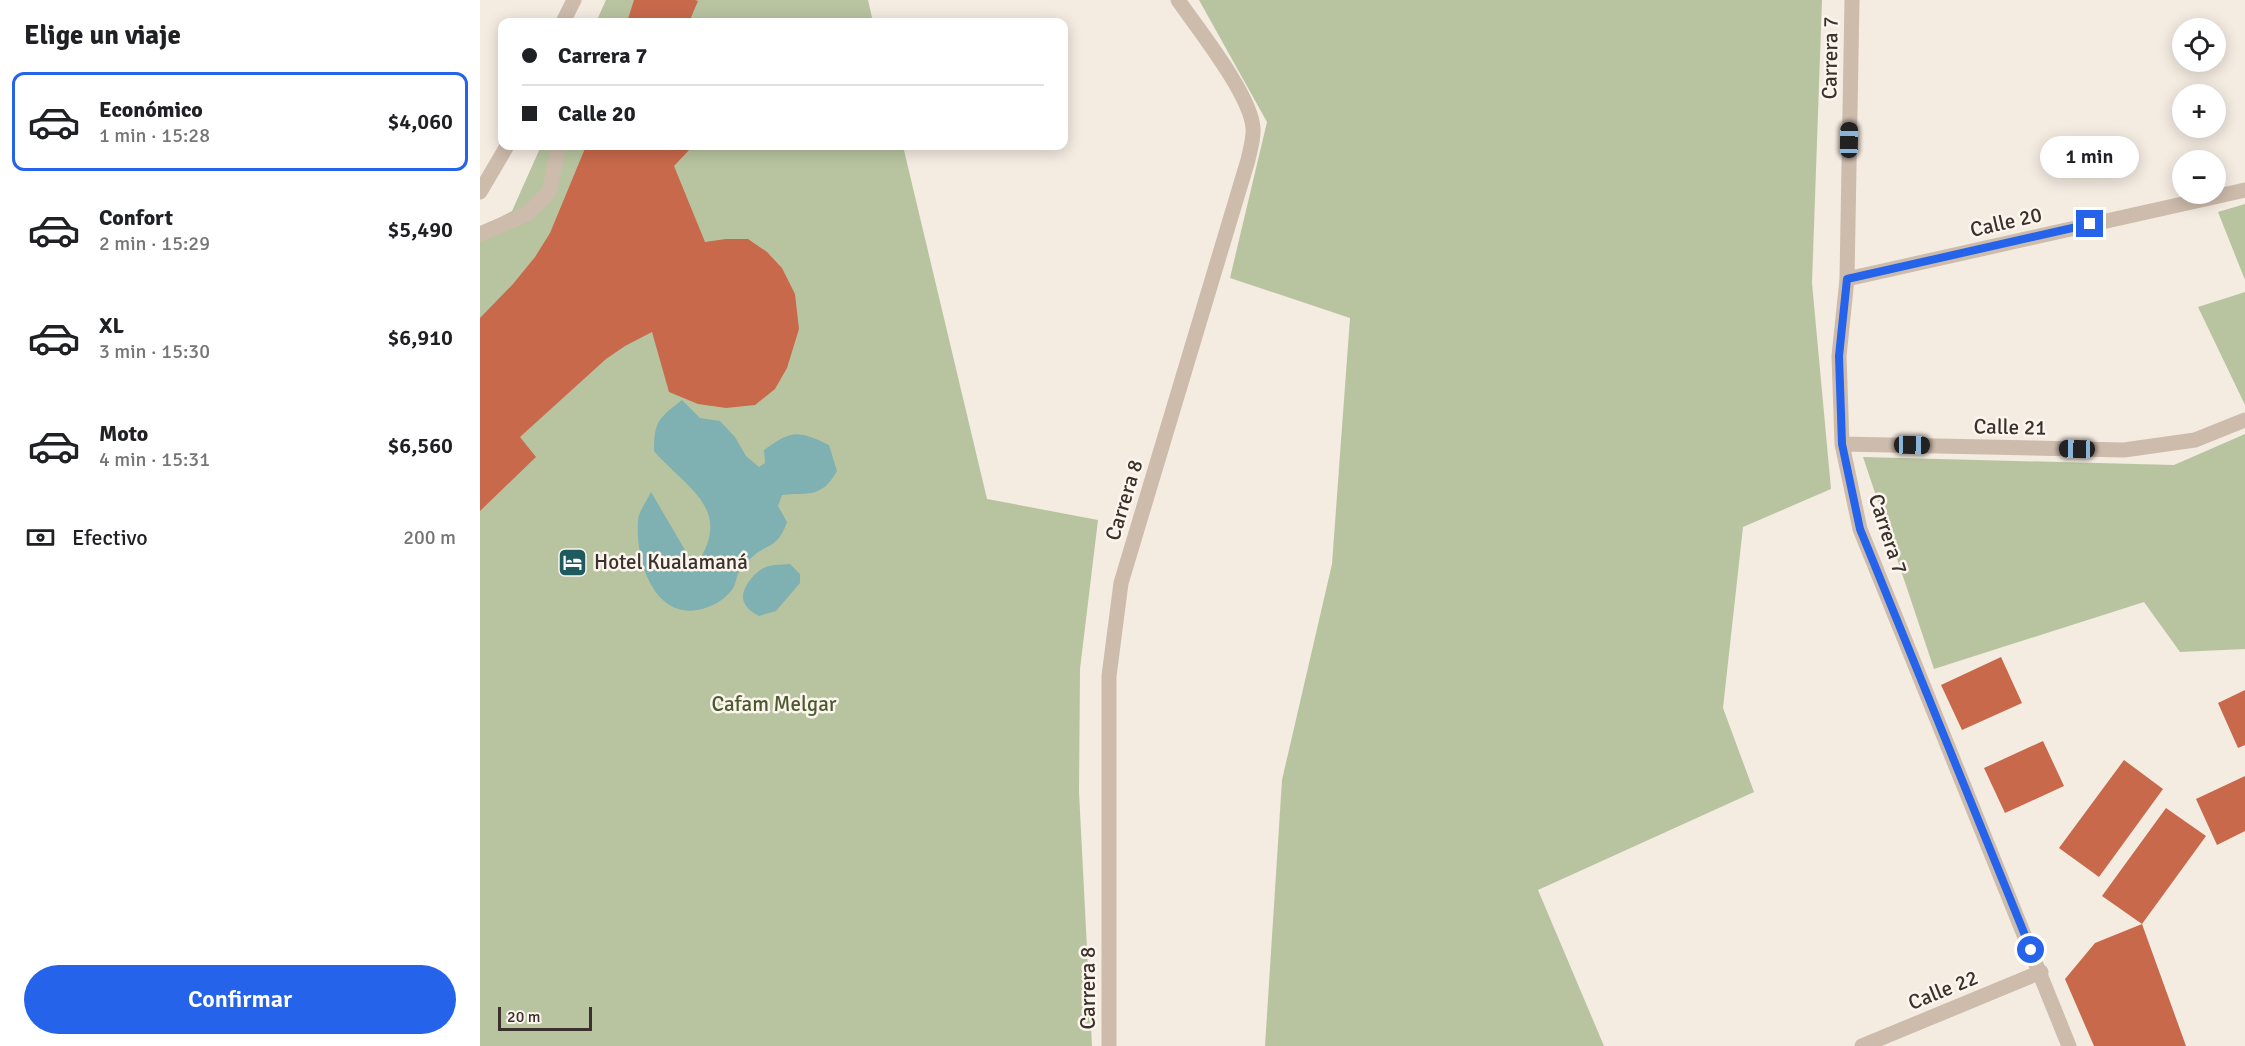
<!DOCTYPE html>
<html lang="es">
<meta charset="utf-8">
<style>
body{margin:0;font-family:Signika,sans-serif;background:#f6f6f6;color:#202124;height:100vh;display:flex;flex-direction:column;font-size:22px;white-space:nowrap}
*{box-sizing:border-box;margin:0}
p{font-size:20px;color:#757577}
.icon{flex:none;width:33px;height:33px;fill:none;stroke:currentColor;stroke-width:2;stroke-linecap:round;stroke-linejoin:round}
.map{position:relative;flex:1;overflow:hidden}
.sheet{display:flex;flex-direction:column;background:#fff;width:480px}
.sheet>*{flex:none}
.banner{position:absolute;left:18px;top:18px;width:570px;height:132px;border-radius:12px;box-shadow:0 3px 15px #0003;display:grid;align-content:center;height:132px;padding:0 24px;background:#fff}
.fabs{position:absolute;left:1692px;top:18px;display:grid;gap:12px}
.fabs a{display:grid;place-items:center;width:54px;height:54px;border-radius:50%;background:#fff;box-shadow:0 3px 15px #0003;font-size:30px}
.scale{position:absolute;left:18px;bottom:15px;width:94px;box-sizing:border-box;padding-left:6px;border:3px solid #3b302b;border-top:0;font-size:16px;line-height:21px;white-space:nowrap;color:#3b302b;-webkit-text-stroke:4px #fbf5ee;paint-order:stroke}
.end{position:absolute;width:27px;height:27px;margin:-14px;border:8px solid #2563eb;background:#fff;box-shadow:0 0 0 3px #fff}
.from{border-radius:50%}
.bubble{position:absolute;height:42px;border-radius:21px;background:#fff;box-shadow:0 3px 15px #0003;font-size:20px;font-weight:600;line-height:42px;text-align:center}
.car{position:absolute;width:18px;height:36px;margin:-18px -9px;border-radius:8px;box-shadow:0 0 4px 2px #0007;background:linear-gradient(#222 24%,#8ab4d8 0 40%,#222 0 76%,#8ab4d8 0 86%,#222 0)}
.banner b{display:flex;align-items:center;gap:21px;height:57px;font-size:22px}
.banner b+b{border-top:2px solid #e0e0e0}
.banner i{width:15px;height:15px;background:#202124}
ul{padding:0;list-style:none}
li{display:flex;align-items:center;gap:18px;height:99px;margin:0 12px 9px;padding:0 12px;border:3px solid transparent;border-radius:12px}
li div{flex:1}
li b{display:block;font-size:22px}
li em{font-style:normal;font-weight:600}
li.active{border-color:#2563eb}
li>.icon{width:54px;height:54px;stroke-width:1.5}
h2{padding:0 24px;font-size:27px;line-height:72px}
.pay{display:flex;align-items:center;gap:15px;height:66px;padding:0 24px;font-size:22px}
.pay p{margin-inline-start:auto}
.button{display:flex;gap:12px;margin-top:auto;padding:12px 24px}
.button a{flex:1;height:69px;border-radius:36px;background:#2563eb;color:#fff;font-size:24px;font-weight:600;line-height:69px;text-align:center}
main{display:flex;flex:1;min-height:0}
.map>svg:first-child{display:block}
.green{fill:#b8c4a0}
.water{fill:#7fb0b2}
.building{fill:#c8694b}
.lines{fill:none;stroke-linecap:round;stroke-linejoin:round}
.minor{stroke:#cdbbac;stroke-width:15}
.route{stroke:#2563eb;stroke-width:8}
.labels{text-anchor:middle;dominant-baseline:central;stroke-width:5;stroke-linejoin:round;paint-order:stroke}
.street-label{font-size:21px;fill:#3b302b;stroke:#fbf5ee}
.poi-label{font-size:21px;fill:#3b302b;stroke:#fbf5ee;text-anchor:start}
.park-label{font-size:21px;fill:#4a5a2e;stroke:#fbf5ee}
</style>
<main>
<section class="sheet">
<h2>Elige un viaje</h2>
<ul>
<li class="active"><svg class="icon" aria-label="car" viewBox="0 0 24 24"><path d="M5 17H2v-5l4-1 3-4h7l3 4 3 1v5h-3M9 17h6M6 11h13"/><circle cx="7" cy="17" r="2"/><circle cx="17" cy="17" r="2"/></svg><div><b>Económico</b><p>1 min · 15:28</p></div><em>$4,060</em></li>
<li><svg class="icon" aria-label="car" viewBox="0 0 24 24"><path d="M5 17H2v-5l4-1 3-4h7l3 4 3 1v5h-3M9 17h6M6 11h13"/><circle cx="7" cy="17" r="2"/><circle cx="17" cy="17" r="2"/></svg><div><b>Confort</b><p>2 min · 15:29</p></div><em>$5,490</em></li>
<li><svg class="icon" aria-label="car" viewBox="0 0 24 24"><path d="M5 17H2v-5l4-1 3-4h7l3 4 3 1v5h-3M9 17h6M6 11h13"/><circle cx="7" cy="17" r="2"/><circle cx="17" cy="17" r="2"/></svg><div><b>XL</b><p>3 min · 15:30</p></div><em>$6,910</em></li>
<li><svg class="icon" aria-label="car" viewBox="0 0 24 24"><path d="M5 17H2v-5l4-1 3-4h7l3 4 3 1v5h-3M9 17h6M6 11h13"/><circle cx="7" cy="17" r="2"/><circle cx="17" cy="17" r="2"/></svg><div><b>Moto</b><p>4 min · 15:31</p></div><em>$6,560</em></li>
</ul>
<div class="pay"><svg class="icon" aria-label="cash" viewBox="0 0 24 24"><path d="M3 7h18v10H3z"/><circle cx="12" cy="12" r="2"/></svg>Efectivo<p>200 m</p></div>
<div class="button"><a>Confirmar</a></div>
</section>
<div class="map">
<svg width="1765" height="1046" viewBox="0 0 1765 1046">
<rect width="100%" height="100%" fill="#f4ebe1"/>
<path class="green" d="M126,0H388L393,22H116Z
M719,0H1342L1332,283L1351,489L1263,527L1243,708L1274,792L1058,890L1124,1046H785L802,780L852,564L870,318L750,278L787,122Z
M61,146H423L507,499L618,520L600,669L599,792L612,1046H0V228L32,211Z
M1765,204V280L1738,212Z
M1765,292V405L1718,307Z
M1765,434V649L1700,652L1664,602L1454,669L1383,457L1694,465Z"/>
<path class="water" d="M202,400L220,418L240,421L255,437L266,456L279,467L285,463L284,450C312,430 317,430 349,445L357,471C341,499 329,492 302,495L298,506L307,522C297,551 286,542 269,560C266,563 262,567 260,570C256,576 256,586 251,591C247,597 235,605 228,607C176,627 155,562 158,521C158,512 167,501 171,492L215,567C255,509 208,490 174,451C174,421 179,418 202,400Z
M310,564L320,574V583L296,611L279,616C274,613 268,610 265,604C257,592 275,571 286,567C293,564 303,565 310,564Z"/>
<path class="building" d="M154,0H215L218,1L209,22H147Z
M106,146H218L210,149L194,166L225,242L246,239H268L287,252L302,268L315,294L319,329L307,368L295,389L275,405L246,408L218,404L189,392L172,332L145,346L126,359L40,437L56,457L0,511V318L33,284L55,257L70,233Z
M1521,657L1542,703L1482,730L1461,685Z
M1765,690V745L1758,748L1738,703Z
M1563,741L1584,786L1525,813L1504,768Z
M1644,760L1683,789L1619,877L1579,848Z
M1765,776V831L1737,845L1716,799Z
M1686,808L1726,836L1662,924L1622,896Z
M1662,924L1706,1046H1614L1585,979L1615,943Z"/>
<g class="lines">
<path class="minor" d="M1372,0L1367,279L1359,356L1362,444L1380,529L1589,1046
M83,22L94,0
M0,192L27,146
M0,234L47,214L69,192L77,155L75,146
M1367,279L1765,190
M1362,444L1644,450L1715,440L1765,420
M629,1046V676L641,583L768,160C770,150 774,138 773,128C771,95 718,29 698,0
M1382,1046L1561,972"/>
</g>
<g class="lines">
<path class="route" d="M1551,950L1380,529L1362,444L1359,356L1367,279L1610,224"/>
</g>
<defs>
<symbol id="hotel-square" viewBox="-11 -11 22 22"><rect x="-9" y="-9" width="18" height="18" rx="4" fill="#1f5a5e" stroke="#fbf5ee"/><path d="M-6-4.5h1.5V1H6V5H4.5V3h-9V5H-6ZM-4 0a1.8 1.8 0 1 1 3.6 0ZM.5 0V-2.5h3Q6-2.5 6 0Z" fill="#fff"/></symbol>
</defs>
<g fill-rule="evenodd">
<use href="#hotel-square" x="76" y="546" width="33" height="33"/>
</g>
<g class="labels">
<g class="street-label">
<text transform="translate(1350 58) rotate(-89)">Carrera 7</text>
<text transform="translate(1526 222) rotate(-13)">Calle 20</text>
<text transform="translate(1530 427) rotate(1)">Calle 21</text>
<text transform="translate(644 500) rotate(-73)">Carrera 8</text>
<text transform="translate(1408 534) rotate(72)">Carrera 7</text>
<text transform="translate(608 988) rotate(-90)">Carrera 8</text>
<text transform="translate(1463 990) rotate(-22)">Calle 22</text>
</g>
<g class="poi-label">
<text x="114" y="562">Hotel Kualamaná</text>
</g>
<g class="park-label">
<text x="294" y="704">Cafam Melgar</text>
</g>
</g>
</svg>
<div class="fabs">
<a><svg class="icon" aria-label="locate" viewBox="0 0 24 24"><circle cx="12" cy="12" r="6"/><path d="M12 2v4M12 18v4M2 12h4M18 12h4"/></svg></a>
<a>+</a>
<a>−</a>
</div>
<div class="scale">20 m</div>
<i class="end from" style="left:1551px;top:950px"></i>
<i class="end" style="left:1610px;top:224px"></i>
<div class="bubble" style="left:1560px;top:136px;width:99px">1 min</div>
<i class="car" style="left:1369px;top:140px;rotate:1deg"></i>
<i class="car" style="left:1432px;top:445px;rotate:91deg"></i>
<i class="car" style="left:1597px;top:449px;rotate:271deg"></i>
<div class="banner">
<b><i class="from"></i>Carrera 7</b>
<b><i></i>Calle 20</b>
</div>
</div>
</main>
